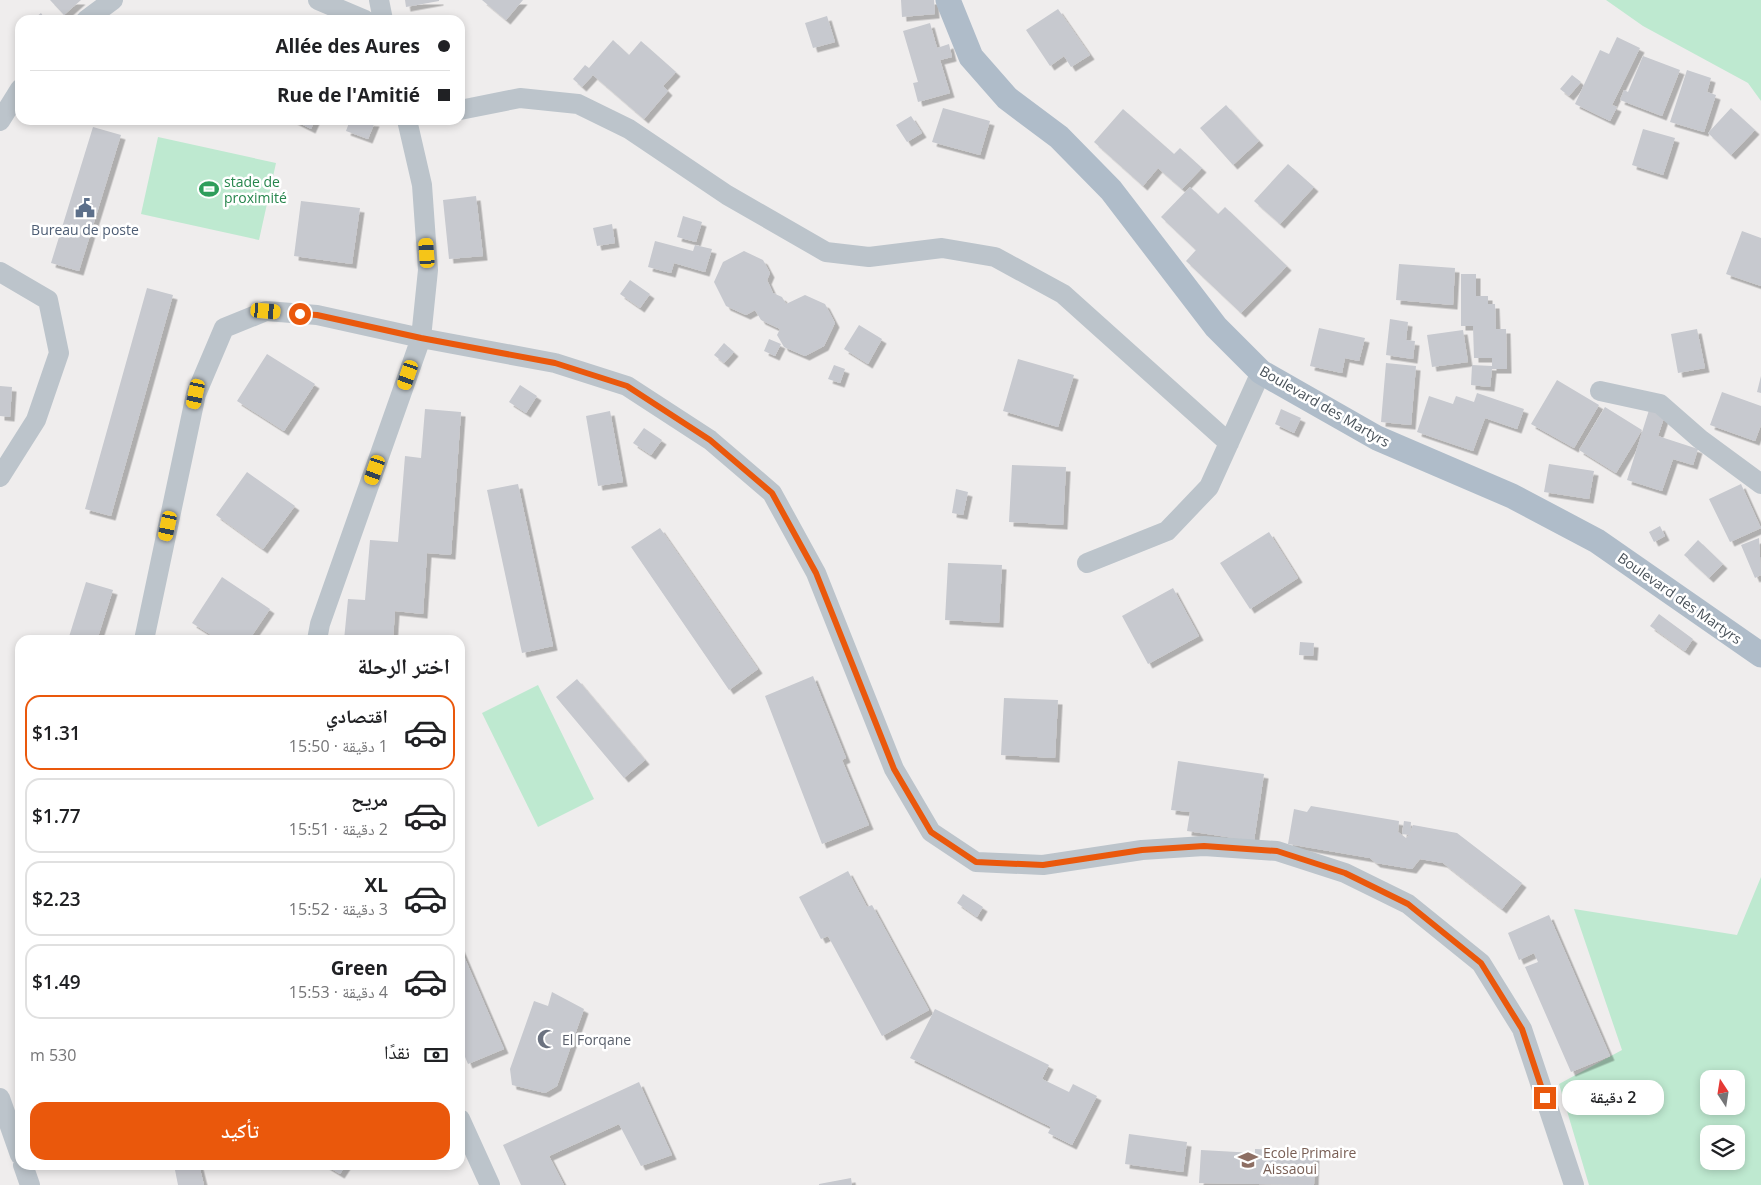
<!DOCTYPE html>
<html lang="ar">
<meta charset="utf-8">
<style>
body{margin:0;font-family:"Open Sans","Noto Naskh Arabic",sans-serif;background:#f2f2f2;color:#202124;direction:rtl;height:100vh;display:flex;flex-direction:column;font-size:19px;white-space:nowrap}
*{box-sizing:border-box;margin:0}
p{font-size:16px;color:#757577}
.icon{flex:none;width:28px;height:28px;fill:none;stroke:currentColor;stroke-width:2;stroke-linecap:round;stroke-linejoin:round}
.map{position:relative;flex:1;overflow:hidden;direction:ltr}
.sheet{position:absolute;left:15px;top:635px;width:450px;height:535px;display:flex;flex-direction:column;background:#fff;border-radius:15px;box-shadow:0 2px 8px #0003;direction:rtl}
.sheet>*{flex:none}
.top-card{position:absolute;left:15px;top:15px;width:450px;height:110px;border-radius:15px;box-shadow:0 2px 8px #0003;direction:rtl;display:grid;align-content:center;height:110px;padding:0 15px;background:#fff}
.needle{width:32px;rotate:348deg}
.tools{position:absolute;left:1700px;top:1070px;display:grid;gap:10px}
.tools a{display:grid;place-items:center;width:45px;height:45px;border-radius:10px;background:#fff;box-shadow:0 2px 8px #0003;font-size:25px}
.end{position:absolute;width:22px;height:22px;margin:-11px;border:6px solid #ea580c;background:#fff;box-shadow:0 0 0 2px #fff}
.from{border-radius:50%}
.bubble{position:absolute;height:35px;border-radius:15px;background:#fff;box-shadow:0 2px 8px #0003;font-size:16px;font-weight:600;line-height:35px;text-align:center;direction:rtl}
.car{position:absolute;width:15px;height:30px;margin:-15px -8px;border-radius:6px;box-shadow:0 0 4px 1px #0007;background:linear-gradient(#f5c518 24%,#345 0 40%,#f5c518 0 76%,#345 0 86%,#f5c518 0)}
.top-card b{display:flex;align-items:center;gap:18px;height:48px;font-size:19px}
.top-card b+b{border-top:1px solid #e0e0e0}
.top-card i{width:12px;height:12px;background:#202124}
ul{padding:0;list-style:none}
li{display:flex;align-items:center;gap:15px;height:75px;margin:0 10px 8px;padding:0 5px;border:2px solid #e0e0e0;border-radius:15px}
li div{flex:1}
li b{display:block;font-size:19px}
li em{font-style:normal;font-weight:600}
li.current{border-color:#ea580c}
li>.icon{width:45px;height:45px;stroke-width:1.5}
h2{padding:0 15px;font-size:22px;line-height:60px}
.pay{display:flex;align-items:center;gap:12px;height:55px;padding:0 15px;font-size:19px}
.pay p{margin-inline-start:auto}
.primary-button{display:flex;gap:10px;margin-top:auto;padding:10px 15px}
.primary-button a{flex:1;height:58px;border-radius:15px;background:#ea580c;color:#fff;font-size:20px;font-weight:600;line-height:58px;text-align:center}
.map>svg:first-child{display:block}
.green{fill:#bee9d0;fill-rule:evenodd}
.building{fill:#c7c9cf;filter:url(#shadow)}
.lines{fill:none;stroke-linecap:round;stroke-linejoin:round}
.minor{stroke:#bcc4cb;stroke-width:20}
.major{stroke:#afbcc9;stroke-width:25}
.route{stroke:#ea580c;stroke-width:6}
.labels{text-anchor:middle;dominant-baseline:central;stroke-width:5;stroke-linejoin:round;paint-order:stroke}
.leisure-label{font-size:14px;fill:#27864d;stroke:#fff;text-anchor:start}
.service-label{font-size:14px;fill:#4e5e75;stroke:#fff}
.street-label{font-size:14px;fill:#475058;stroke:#fff}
.worship-label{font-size:14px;fill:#5b616d;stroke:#fff;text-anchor:start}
.education-label{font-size:14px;fill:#785e54;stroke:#fff;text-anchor:start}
</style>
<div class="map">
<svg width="1761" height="1185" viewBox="0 0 1761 1185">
<defs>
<filter id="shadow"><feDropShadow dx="4.5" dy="4.5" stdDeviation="0" flood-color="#0004"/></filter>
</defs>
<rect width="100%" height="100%" fill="#efeded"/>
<path class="green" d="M1606,0H1761V101L1748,83L1643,26Z
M158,137L276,163L259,240L141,214Z
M538,685L594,799L538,827L482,713Z
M1761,877V1185H1589L1559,1084L1622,1050L1574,909L1737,935ZM1709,1079H1736V1106H1709ZM1709,1134H1736V1161H1709Z"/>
<path class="building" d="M50,0H81L64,15Z
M405,0H439V1L406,7Z
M482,0H523L506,20Z
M901,0H934L935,14L902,17Z
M1058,9L1090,55L1071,67L1064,56L1050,66L1026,30Z
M41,13L46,20H32Z
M827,16L835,42L813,48L805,23Z
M930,23L937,48L949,44L952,57L940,60L950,93L918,102L913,83L918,82L903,31Z
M1617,37L1640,48L1612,105L1617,107L1610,121L1575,104L1600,50L1609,54Z
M613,40L629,55L641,41L676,72L663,86L668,91L644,119L593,75L582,87L573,79L585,65L589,68Z
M1643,56L1680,70L1662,116L1620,100L1624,90L1628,92Z
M1687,70L1711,78L1707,92L1716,95L1704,132L1670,122Z
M1572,75L1581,82L1569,96L1560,89Z
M1226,105L1259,141L1233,165L1200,128Z
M943,108L990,121L980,155L932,142Z
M1731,108L1755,130L1731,155L1708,133Z
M1123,109L1174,154L1180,148L1202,168L1182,189L1158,168L1143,186L1094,142Z
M911,116L922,133L907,142L896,125Z
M293,120H315L311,129Z
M350,120L375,122L368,139L346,131Z
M93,127L121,135L79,271L51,263Z
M1643,129L1675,138L1663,175L1632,165Z
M1288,164L1314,187L1280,224L1254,201Z
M1190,187L1218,214L1225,207L1287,266L1241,313L1186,261L1196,250L1161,217Z
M476,196L483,256L449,259L443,200Z
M301,201L360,208L352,264L294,256Z
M683,216L702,222L696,242L677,237Z
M612,224L615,243L597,246L593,228Z
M1742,231L1761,238V286L1726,274Z
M655,241L693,251L695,245L712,249L705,272L674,263L671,273L648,267Z
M744,251L763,260L770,273L767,280L773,293L782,297L786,304L805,295L825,304L835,323L824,346L805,356L784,347L777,335L780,329L761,320L755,310L746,315L726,306L714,282L723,262Z
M1399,264L1455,268L1453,305L1396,300Z
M1461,274H1476V296H1488V304H1495L1496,329H1506L1507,369H1492L1490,387L1471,385L1472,365L1492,366V358H1474L1473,326H1461Z
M630,280L650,294L640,308L620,294Z
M147,288L173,295L111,516L85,509Z
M1390,319L1408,322L1406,340L1415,341L1413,359L1386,355Z
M859,325L882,339L868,364L844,349Z
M1319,328L1365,338L1359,361L1345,358L1342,373L1310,366Z
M1697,329L1705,368L1678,373L1671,334Z
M1463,330L1468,362L1432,367L1427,335Z
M769,339L781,344L775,356L764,351Z
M724,343L734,352L724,363L714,355Z
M267,354L315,384L284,431L237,401Z
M1018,359L1074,375L1058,427L1003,411Z
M1386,363L1416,366L1411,425L1381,422Z
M834,365L845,369L840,383L828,379Z
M1761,376V393L1757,392Z
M1557,380L1599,405L1574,448L1531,424Z
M520,385L537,396L526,413L509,402Z
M0,386L12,387L10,417L0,416Z
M1722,392L1761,406V425L1755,441L1710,425Z
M1477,393L1524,409L1517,429L1485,418L1473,451L1417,432L1429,396L1453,404L1456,396L1474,402Z
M1605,407L1642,430L1616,473L1579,450Z
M425,409L461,412L451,555L427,553L423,614L395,611L393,640H344L348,599L365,600L370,540L398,542L405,456L421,458Z
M1281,409L1301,418L1294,433L1275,424Z
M1649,410L1665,415L1658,436L1698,449L1693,465L1673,459L1662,491L1627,480Z
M610,411L623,482L598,486L586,416Z
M644,428L662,440L651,455L633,443Z
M1549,464L1594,471L1589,499L1544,492Z
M1012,465L1066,467L1063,525L1009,522Z
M247,472L295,506L263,549L216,515Z
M518,484L553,646L522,653L487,490Z
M1741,484L1761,528L1730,542L1709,499Z
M956,489L968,492L963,515L952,513Z
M1660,526L1665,536L1654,542L1649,532Z
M660,528L758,669L729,690L631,547Z
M1269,532L1298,578L1250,609L1220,563Z
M1759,538L1761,575L1755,578L1741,545Z
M1698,540L1723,564L1709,578L1684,555Z
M948,563L1002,565L999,623L945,620Z
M222,577L270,609L249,640H219L192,623Z
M86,582L113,590L97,640H68Z
M1173,588L1199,636L1148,664L1122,616Z
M1659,614L1693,639L1685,651L1650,626Z
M1300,642L1314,643L1313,656L1299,655Z
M813,676L846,758L842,760L869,825L822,844L765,696Z
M577,679L645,760L624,778L556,697Z
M1004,698L1058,700L1055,758L1001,755Z
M1178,761L1264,774L1254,841L1187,831L1190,812L1171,810Z
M1311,806L1399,821L1398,832L1406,838L1409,835L1402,834L1404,821L1411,822L1410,833L1413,825L1457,833L1522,883L1502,909L1443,863L1420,859L1412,869L1376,863L1370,858L1288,844L1294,809L1307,812Z
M848,871L867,907L872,905L929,1010L882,1036L828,936L821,939L799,897Z
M963,894L983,907L977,917L957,903Z
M1549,915L1610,1056L1571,1072L1525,967L1538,962L1534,953L1519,960L1508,933Z
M460,947L504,1049L468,1064L460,1045Z
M552,992L584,1009L557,1086L545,1093L512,1085L510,1069L534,1001L548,1006Z
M935,1009L1049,1065L1042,1079L1069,1092L1073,1084L1097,1096L1072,1145L1048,1133L1051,1127L910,1058Z
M639,1082L672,1155L641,1166L619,1124L549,1156L564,1185H521L503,1145Z
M1129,1134L1187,1142L1183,1172L1125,1164Z
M1255,1149L1315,1152L1314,1185L1199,1183L1201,1150L1255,1153Z
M174,1165H199L204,1185H178Z
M325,1165H346L340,1174Z
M851,1178L852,1185H819V1184Z"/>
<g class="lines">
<path class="minor" d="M318,0L365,20
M379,0L383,20
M86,20L113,0
M460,110L520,98L578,104L629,129L727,195L826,252L869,257L942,248L995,257L1063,294L1229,443
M0,121L20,89
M0,272L48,300L59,353L36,420L0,477
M1600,391L1660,404L1700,439L1761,484
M1087,563L1167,531L1209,487L1261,372
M144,640L196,394L224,328L266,311L317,315L421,338L555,363L627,386L710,440L772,493L816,573L894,769L931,832L976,862L1043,865L1142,850L1204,846L1277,851L1345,873L1408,904L1481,963L1522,1029L1574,1185
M317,640L320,624L421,338L428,270L422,185L407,120
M0,1098L20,1155
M460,1119L490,1185
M23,1165L30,1185"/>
<path class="major" d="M948,0L971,57L1007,98L1059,137L1111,190L1216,327L1261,372L1377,438L1512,496L1597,541L1761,655"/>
</g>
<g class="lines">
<path class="route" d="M300,314L317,315L421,338L555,363L627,386L710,440L772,493L816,573L894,769L931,832L976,862L1043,865L1142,850L1204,846L1277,851L1345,873L1408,904L1481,963L1522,1029L1545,1098"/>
</g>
<defs>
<symbol id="stadium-bare" viewBox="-9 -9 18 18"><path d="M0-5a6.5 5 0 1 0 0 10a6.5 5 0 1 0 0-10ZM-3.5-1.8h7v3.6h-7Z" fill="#2e9e5b" stroke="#fff" stroke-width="2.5" paint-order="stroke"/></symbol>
<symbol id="civic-bare" viewBox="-9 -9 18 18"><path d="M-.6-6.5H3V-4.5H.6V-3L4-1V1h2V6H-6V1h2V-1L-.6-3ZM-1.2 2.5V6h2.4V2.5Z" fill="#5c6f8a" stroke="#fff" stroke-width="2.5" paint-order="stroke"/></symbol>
<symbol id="mosque-bare" viewBox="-9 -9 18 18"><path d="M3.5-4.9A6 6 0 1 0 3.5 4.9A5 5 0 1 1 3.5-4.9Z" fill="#6b7280" stroke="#fff" stroke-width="2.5" paint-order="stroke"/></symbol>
<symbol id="school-bare" viewBox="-9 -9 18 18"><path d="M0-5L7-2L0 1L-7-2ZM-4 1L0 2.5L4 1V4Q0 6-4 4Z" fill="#8d6e63" stroke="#fff" stroke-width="2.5" paint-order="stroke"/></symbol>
</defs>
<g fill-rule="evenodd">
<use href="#stadium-bare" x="195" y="175" width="28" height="28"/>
<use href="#civic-bare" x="71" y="194" width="28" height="28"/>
<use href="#mosque-bare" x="533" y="1025" width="28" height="28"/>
<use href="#school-bare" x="1234" y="1146" width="28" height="28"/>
</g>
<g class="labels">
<g class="leisure-label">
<text x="224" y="181">stade de<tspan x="224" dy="16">proximité</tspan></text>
</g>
<g class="service-label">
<text x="85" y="229">Bureau de poste</text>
</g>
<g class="street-label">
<text transform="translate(1325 406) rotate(30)">Boulevard des Martyrs</text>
<text transform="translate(1680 598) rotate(35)">Boulevard des Martyrs</text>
</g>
<g class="worship-label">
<text x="562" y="1039">El Forqane</text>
</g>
<g class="education-label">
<text x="1263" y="1152">Ecole Primaire<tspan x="1263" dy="16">Aissaoui</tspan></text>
</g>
</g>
</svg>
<div class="tools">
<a><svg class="needle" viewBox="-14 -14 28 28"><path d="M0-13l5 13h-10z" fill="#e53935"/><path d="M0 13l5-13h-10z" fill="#757577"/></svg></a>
<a><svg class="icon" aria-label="layers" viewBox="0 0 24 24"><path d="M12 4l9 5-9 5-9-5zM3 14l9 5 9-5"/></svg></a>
</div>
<i class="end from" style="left:300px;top:314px"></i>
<i class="end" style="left:1545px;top:1098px"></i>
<div class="bubble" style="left:1562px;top:1080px;width:102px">2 دقيقة</div>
<i class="car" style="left:427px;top:253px;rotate:356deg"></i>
<i class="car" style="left:266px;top:311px;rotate:95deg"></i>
<i class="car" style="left:408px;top:375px;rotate:199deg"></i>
<i class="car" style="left:196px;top:394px;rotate:192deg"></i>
<i class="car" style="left:375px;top:470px;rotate:199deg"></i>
<i class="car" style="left:168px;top:526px;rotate:192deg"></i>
<div class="top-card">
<b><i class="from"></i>Allée des Aures</b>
<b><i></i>Rue de l'Amitié</b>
</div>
<section class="sheet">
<h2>اختر الرحلة</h2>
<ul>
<li class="current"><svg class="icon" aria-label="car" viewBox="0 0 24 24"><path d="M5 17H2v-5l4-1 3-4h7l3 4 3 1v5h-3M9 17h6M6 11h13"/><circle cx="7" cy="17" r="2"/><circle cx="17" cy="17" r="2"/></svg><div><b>اقتصادي</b><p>1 دقيقة · 15:50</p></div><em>$1.31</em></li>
<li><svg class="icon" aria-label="car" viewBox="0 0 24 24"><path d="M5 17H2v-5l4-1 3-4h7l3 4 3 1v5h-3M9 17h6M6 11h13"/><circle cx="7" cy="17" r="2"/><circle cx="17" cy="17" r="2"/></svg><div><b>مريح</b><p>2 دقيقة · 15:51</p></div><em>$1.77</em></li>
<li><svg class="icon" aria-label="car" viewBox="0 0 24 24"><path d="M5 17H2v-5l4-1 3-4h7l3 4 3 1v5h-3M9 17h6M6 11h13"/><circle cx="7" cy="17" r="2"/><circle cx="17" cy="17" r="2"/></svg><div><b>XL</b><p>3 دقيقة · 15:52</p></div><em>$2.23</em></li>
<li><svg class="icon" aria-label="car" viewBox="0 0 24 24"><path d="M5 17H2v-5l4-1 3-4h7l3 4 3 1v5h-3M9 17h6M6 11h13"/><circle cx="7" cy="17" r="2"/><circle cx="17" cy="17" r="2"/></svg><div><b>Green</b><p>4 دقيقة · 15:53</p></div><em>$1.49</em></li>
</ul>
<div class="pay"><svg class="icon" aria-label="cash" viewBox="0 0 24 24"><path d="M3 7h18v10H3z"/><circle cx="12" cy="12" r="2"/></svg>نقدًا<p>530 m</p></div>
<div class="primary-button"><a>تأكيد</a></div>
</section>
</div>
